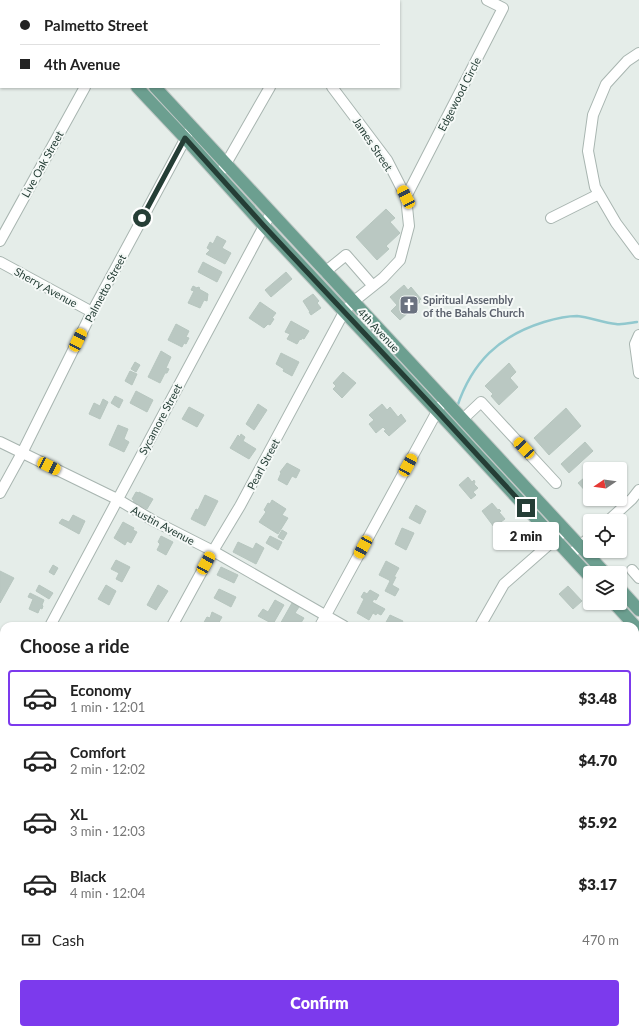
<!DOCTYPE html>
<meta charset="utf-8">
<style>
body{margin:0;font-family:Lato,sans-serif;background:#f6f6f6;color:#222;height:100vh;display:flex;flex-direction:column;font-size:15px;white-space:nowrap}
*{box-sizing:border-box;margin:0}
p{font-size:13px;color:#767676}
.icon{flex:none;width:22px;height:22px;fill:none;stroke:currentColor;stroke-width:2;stroke-linecap:round;stroke-linejoin:round}
.map{position:relative;flex:1;overflow:hidden}
.panel{position:absolute;left:0px;top:622px;width:639px;height:412px;display:flex;flex-direction:column;background:#fff;border-radius:12px 12px 0 0;box-shadow:0 1px 3px #0004}
.panel>*{flex:none}
.hud{position:absolute;left:0px;top:0px;width:400px;height:88px;box-shadow:0 1px 3px #0004;display:grid;align-content:center;height:88px;padding:0 20px;background:#fff}
.needle{width:26px;rotate:257deg}
.tools{position:absolute;left:583px;top:462px;display:grid;gap:8px}
.tools a{display:grid;place-items:center;width:44px;height:44px;border-radius:4px;background:#fff;box-shadow:0 1px 3px #0004;font-size:20px}
.end{position:absolute;width:18px;height:18px;margin:-9px;border:5px solid #253e36;background:#fff;box-shadow:0 0 0 2px #fff}
.from{border-radius:50%}
.bubble{position:absolute;height:28px;border-radius:4px;background:#fff;box-shadow:0 1px 3px #0004;font-size:13px;font-weight:800;line-height:28px;text-align:center}
.car{position:absolute;width:12px;height:24px;margin:-12px -6px;border-radius:5px;box-shadow:0 0 3px 1px #0007;background:linear-gradient(#f5c518 24%,#345 0 40%,#f5c518 0 76%,#345 0 86%,#f5c518 0)}
.hud b{display:flex;align-items:center;gap:14px;height:38px;font-size:15px}
.hud b+b{border-top:1px solid #e0e0e0}
.hud i{width:10px;height:10px;background:#222}
ul{padding:0;list-style:none}
li{display:flex;align-items:center;gap:12px;height:56px;margin:0 8px 6px;padding:0 12px;border:2px solid transparent;border-radius:4px}
li div{flex:1}
li b{display:block;font-size:15px}
li em{font-style:normal;font-weight:800}
li.on{border-color:#7c3aed}
li>.icon{width:36px;height:36px;stroke-width:1.5}
h2{padding:0 20px;font-size:18px;line-height:48px}
.pay{display:flex;align-items:center;gap:10px;height:44px;padding:0 20px;font-size:15px}
.pay p{margin-inline-start:auto}
.button{display:flex;gap:8px;margin-top:auto;padding:8px 20px}
.button a{flex:1;height:46px;border-radius:4px;background:#7c3aed;color:#fff;font-size:16px;font-weight:800;line-height:46px;text-align:center}
.map>svg:first-child{display:block}
.lines{fill:none;stroke-linecap:round;stroke-linejoin:round}
.stream{stroke:#91c8ce;stroke-width:2.5}
.building{fill:#bac8c2;stroke:#b7c6bf}
.minor-casing{stroke:#a8b5b0;stroke-width:12}
.major-casing{stroke:#c2c9c7;stroke-width:14}
.minor{stroke:#fff;stroke-width:10}
.major{stroke:#6c9f90;stroke-width:12}
.route{stroke:#253e36;stroke-width:5}
.labels{text-anchor:middle;dominant-baseline:central;stroke-width:4;stroke-linejoin:round;paint-order:stroke}
.street-label{font-size:11px;fill:#253e36;stroke:#f5f9f7}
.worship-label{font-size:11px;font-weight:bold;fill:#5b616d;stroke:#f5f9f7;text-anchor:start}
</style>
<div class="map">
<svg width="639" height="1034" viewBox="0 0 639 1034">
<rect width="100%" height="100%" fill="#e5ede9"/>
<g class="lines">
<path class="stream" d="M457,407C472,362 499,336 544,322C554,319 566,316 577,316C590,317 603,323 616,324C622,325 630,323 637,322"/>
</g>
<path class="building" d="M386,209L395,218L390,222L400,233L386,246L389,249L377,260L356,237Z
M217,236L226,241L222,248L231,253L225,264L206,254L210,250L207,248L210,242L213,244Z
M203,262L222,272L217,282L198,272Z
M286,272L292,279L271,297L265,290Z
M404,285L408,290L411,287L421,299L419,301L420,302L400,320L391,311L397,305L390,297Z
M193,286L197,288L198,287L200,288L199,289L208,294L207,301L204,300L200,308L188,303L194,291L191,290Z
M313,294L319,301L317,303L321,308L311,315L309,312H310L303,301Z
M260,302L276,313L272,318L274,319L270,325L268,324L264,328L249,318Z
M291,321L309,331L304,339L302,338L301,340L300,339L297,344L287,339L290,334L285,332Z
M176,324L189,331L186,337L189,338L186,344L184,343L182,347L168,340Z
M161,351L171,357L166,368L169,369L167,373H165L160,383L148,377Z
M281,353L299,362L292,376L283,371L284,369L276,364Z
M135,362L140,365L136,372L131,369Z
M509,363L516,372L510,378L518,387L499,405L491,396L493,394L485,386Z
M130,371L137,374L132,385L125,381Z
M343,372L356,383L342,398L333,389L336,386L333,383Z
M136,391L153,400L147,412L130,403Z
M115,396L123,400L119,408L111,403Z
M103,399L108,402L100,419L89,414L94,403L100,406Z
M258,404L267,410L254,430L246,424Z
M382,404L387,410L390,407L398,417L401,414L406,421L389,436L384,431L386,430L383,427L376,433L369,424L374,420L369,415Z
M189,407L204,415L197,427L182,419Z
M566,408L581,426L549,455L534,438Z
M118,425L128,429L124,439L129,442L124,452L109,445Z
M241,434L245,437L243,441L256,449L249,459L230,448L238,435L240,437Z
M585,442L593,451L569,473L561,464Z
M287,463L300,470L296,478L292,476L287,485L278,480L281,473L280,472Z
M590,473V496L578,483Z
M468,477L472,482L474,480L475,482L474,484L478,488L473,492L476,495L471,499L459,485Z
M136,492L139,493V492L153,499L147,509L133,502L134,500L132,499Z
M205,495L218,501L205,526L191,519L196,509L198,510Z
M272,500L286,509L282,515L288,518L278,534L259,522L266,512L264,510L268,503L270,504Z
M492,503L498,510L499,509L501,511L499,512L505,519L494,527L482,511Z
M416,505L426,511L420,524L409,518Z
M73,515L85,521L79,534L59,523L62,519L69,522Z
M123,522L134,528L133,530L137,532L131,543L127,541L125,545L114,538Z
M402,528L414,533L406,550L395,544Z
M282,530L287,533L283,540L278,537Z
M161,536L173,542L166,555L157,550L160,544L158,542Z
M270,536L282,542L278,550L266,543Z
M238,542L253,549L256,543L264,548L256,564L233,552Z
M116,560L130,567L122,582L116,579L119,573L111,569Z
M386,561L399,568L394,577H396L392,585L399,589L395,596L385,591L390,581L389,580L379,575Z
M53,565L58,568L54,575L49,572Z
M221,567L238,575L234,583L217,575Z
M0,571L14,578L0,603Z
M39,585L53,593L49,599L36,591Z
M106,585L116,591L109,605L98,599Z
M158,585L168,591L156,610L147,605Z
M568,586L582,601L573,609L559,594Z
M219,589L236,597L231,607L214,598Z
M370,590L379,595L376,600L374,599L372,602L385,609L381,615L377,613L376,615L373,613L374,611L369,620L357,613L364,599L361,597L364,592L367,594Z
M30,593L44,600L42,605L43,606L42,609L40,608L38,613L29,609L33,599L28,597Z
M275,600L284,605L273,624L258,616L263,609L268,612Z
M292,603L299,607L295,613L304,618L299,626H279Z
M212,612L222,617L217,626H205L203,624L207,617L210,618Z
M390,615L403,621L400,626H390L385,624Z
M0,670L4,672V683L0,689Z
M639,798V866L635,874V801L637,802Z
M65,1030H78L76,1034H63Z
M142,1030H154L152,1034H145L141,1032Z
M209,1030H219L228,1034H208Z"/>
<g class="lines">
<defs>
<path id="minor" d="M273,0V1
M4,1L5,0
M104,1L105,0
M383,1L384,0
M639,53L627,61L606,84L593,115L588,151L595,187L616,223L639,254
M223,169L270,87
M406,197L503,8L487,0
M551,218L599,194
M0,241L85,87
M0,262L92,312
M325,272L346,255L373,286
M639,335L635,344L639,373
M463,419L481,402L556,483
M0,442L117,499L154,521L213,551L344,626
M0,493L22,453L92,312L189,132
M608,521L632,499L639,490
M570,555L590,537
M632,570L639,578
M50,626L271,213
M172,626L213,551L240,506L344,312L353,302L383,278L400,260L409,226L406,197L387,160L332,87
M320,626L440,406
M480,626L504,584L561,534
M0,719L4,713
M0,898L4,892
M399,1030L404,1034
M103,1034L106,1030
M246,1034L248,1030
M527,1034L529,1030"/>
<path id="major" d="M60,0L61,1
M75,0L76,1
M137,87L185,138L264,226L437,411L590,577
M155,87L605,573
M620,589L639,610
M614,603L635,626"/>
</defs>
<use href="#minor" class="minor-casing"/>
<use href="#major" class="major-casing"/>
<use href="#minor" class="minor"/>
<use href="#major" class="major"/>
</g>
<g class="lines">
<path class="route" d="M142,218L185,138L264,226L437,411L526,508"/>
</g>
<defs>
<symbol id="church-square" viewBox="-11 -11 22 22"><rect x="-9" y="-9" width="18" height="18" rx="4" fill="#6b7280" stroke="#f5f9f7"/><path d="M-1.2-6h2.4v3.5h3.3v2.4h-3.3V6h-2.4V-.1h-3.3v-2.4h3.3Z" fill="#fff"/></symbol>
</defs>
<g fill-rule="evenodd">
<use href="#church-square" x="398" y="294" width="22" height="22"/>
</g>
<g class="labels">
<g class="street-label">
<text transform="translate(459 94) rotate(-63)">Edgewood Circle</text>
<text transform="translate(373 144) rotate(56)">James Street</text>
<text transform="translate(42 164) rotate(-61)">Live Oak Street</text>
<text transform="translate(46 287) rotate(29)">Sherry Avenue</text>
<text transform="translate(105 288) rotate(-62)">Palmetto Street</text>
<text transform="translate(379 330) rotate(47)">4th Avenue</text>
<text transform="translate(160 419) rotate(-62)">Sycamore Street</text>
<text transform="translate(263 464) rotate(-62)">Pearl Street</text>
<text transform="translate(163 525) rotate(28)">Austin Avenue</text>
</g>
<g class="worship-label">
<text x="423" y="299">Spiritual Assembly<tspan x="423" dy="13">of the Bahals Church</tspan></text>
</g>
</g>
</svg>
<div class="tools">
<a><svg class="needle" viewBox="-14 -14 28 28"><path d="M0-13l5 13h-10z" fill="#e53935"/><path d="M0 13l5-13h-10z" fill="#767676"/></svg></a>
<a><svg class="icon" aria-label="locate" viewBox="0 0 24 24"><circle cx="12" cy="12" r="6"/><path d="M12 2v4M12 18v4M2 12h4M18 12h4"/></svg></a>
<a><svg class="icon" aria-label="layers" viewBox="0 0 24 24"><path d="M12 4l9 5-9 5-9-5zM3 14l9 5 9-5"/></svg></a>
</div>
<i class="end from" style="left:142px;top:218px"></i>
<i class="end" style="left:526px;top:508px"></i>
<div class="bubble" style="left:493px;top:522px;width:66px">2 min</div>
<i class="car" style="left:406px;top:197px;rotate:333deg"></i>
<i class="car" style="left:78px;top:340px;rotate:26deg"></i>
<i class="car" style="left:524px;top:448px;rotate:317deg"></i>
<i class="car" style="left:408px;top:465px;rotate:29deg"></i>
<i class="car" style="left:49px;top:466px;rotate:116deg"></i>
<i class="car" style="left:363px;top:547px;rotate:209deg"></i>
<i class="car" style="left:206px;top:563px;rotate:29deg"></i>
<div class="hud">
<b><i class="from"></i>Palmetto Street</b>
<b><i></i>4th Avenue</b>
</div>
<section class="panel">
<h2>Choose a ride</h2>
<ul>
<li class="on"><svg class="icon" aria-label="car" viewBox="0 0 24 24"><path d="M5 17H2v-5l4-1 3-4h7l3 4 3 1v5h-3M9 17h6M6 11h13"/><circle cx="7" cy="17" r="2"/><circle cx="17" cy="17" r="2"/></svg><div><b>Economy</b><p>1 min · 12:01</p></div><em>$3.48</em></li>
<li><svg class="icon" aria-label="car" viewBox="0 0 24 24"><path d="M5 17H2v-5l4-1 3-4h7l3 4 3 1v5h-3M9 17h6M6 11h13"/><circle cx="7" cy="17" r="2"/><circle cx="17" cy="17" r="2"/></svg><div><b>Comfort</b><p>2 min · 12:02</p></div><em>$4.70</em></li>
<li><svg class="icon" aria-label="car" viewBox="0 0 24 24"><path d="M5 17H2v-5l4-1 3-4h7l3 4 3 1v5h-3M9 17h6M6 11h13"/><circle cx="7" cy="17" r="2"/><circle cx="17" cy="17" r="2"/></svg><div><b>XL</b><p>3 min · 12:03</p></div><em>$5.92</em></li>
<li><svg class="icon" aria-label="car" viewBox="0 0 24 24"><path d="M5 17H2v-5l4-1 3-4h7l3 4 3 1v5h-3M9 17h6M6 11h13"/><circle cx="7" cy="17" r="2"/><circle cx="17" cy="17" r="2"/></svg><div><b>Black</b><p>4 min · 12:04</p></div><em>$3.17</em></li>
</ul>
<div class="pay"><svg class="icon" aria-label="cash" viewBox="0 0 24 24"><path d="M3 7h18v10H3z"/><circle cx="12" cy="12" r="2"/></svg>Cash<p>470 m</p></div>
<div class="button"><a>Confirm</a></div>
</section>
</div>
